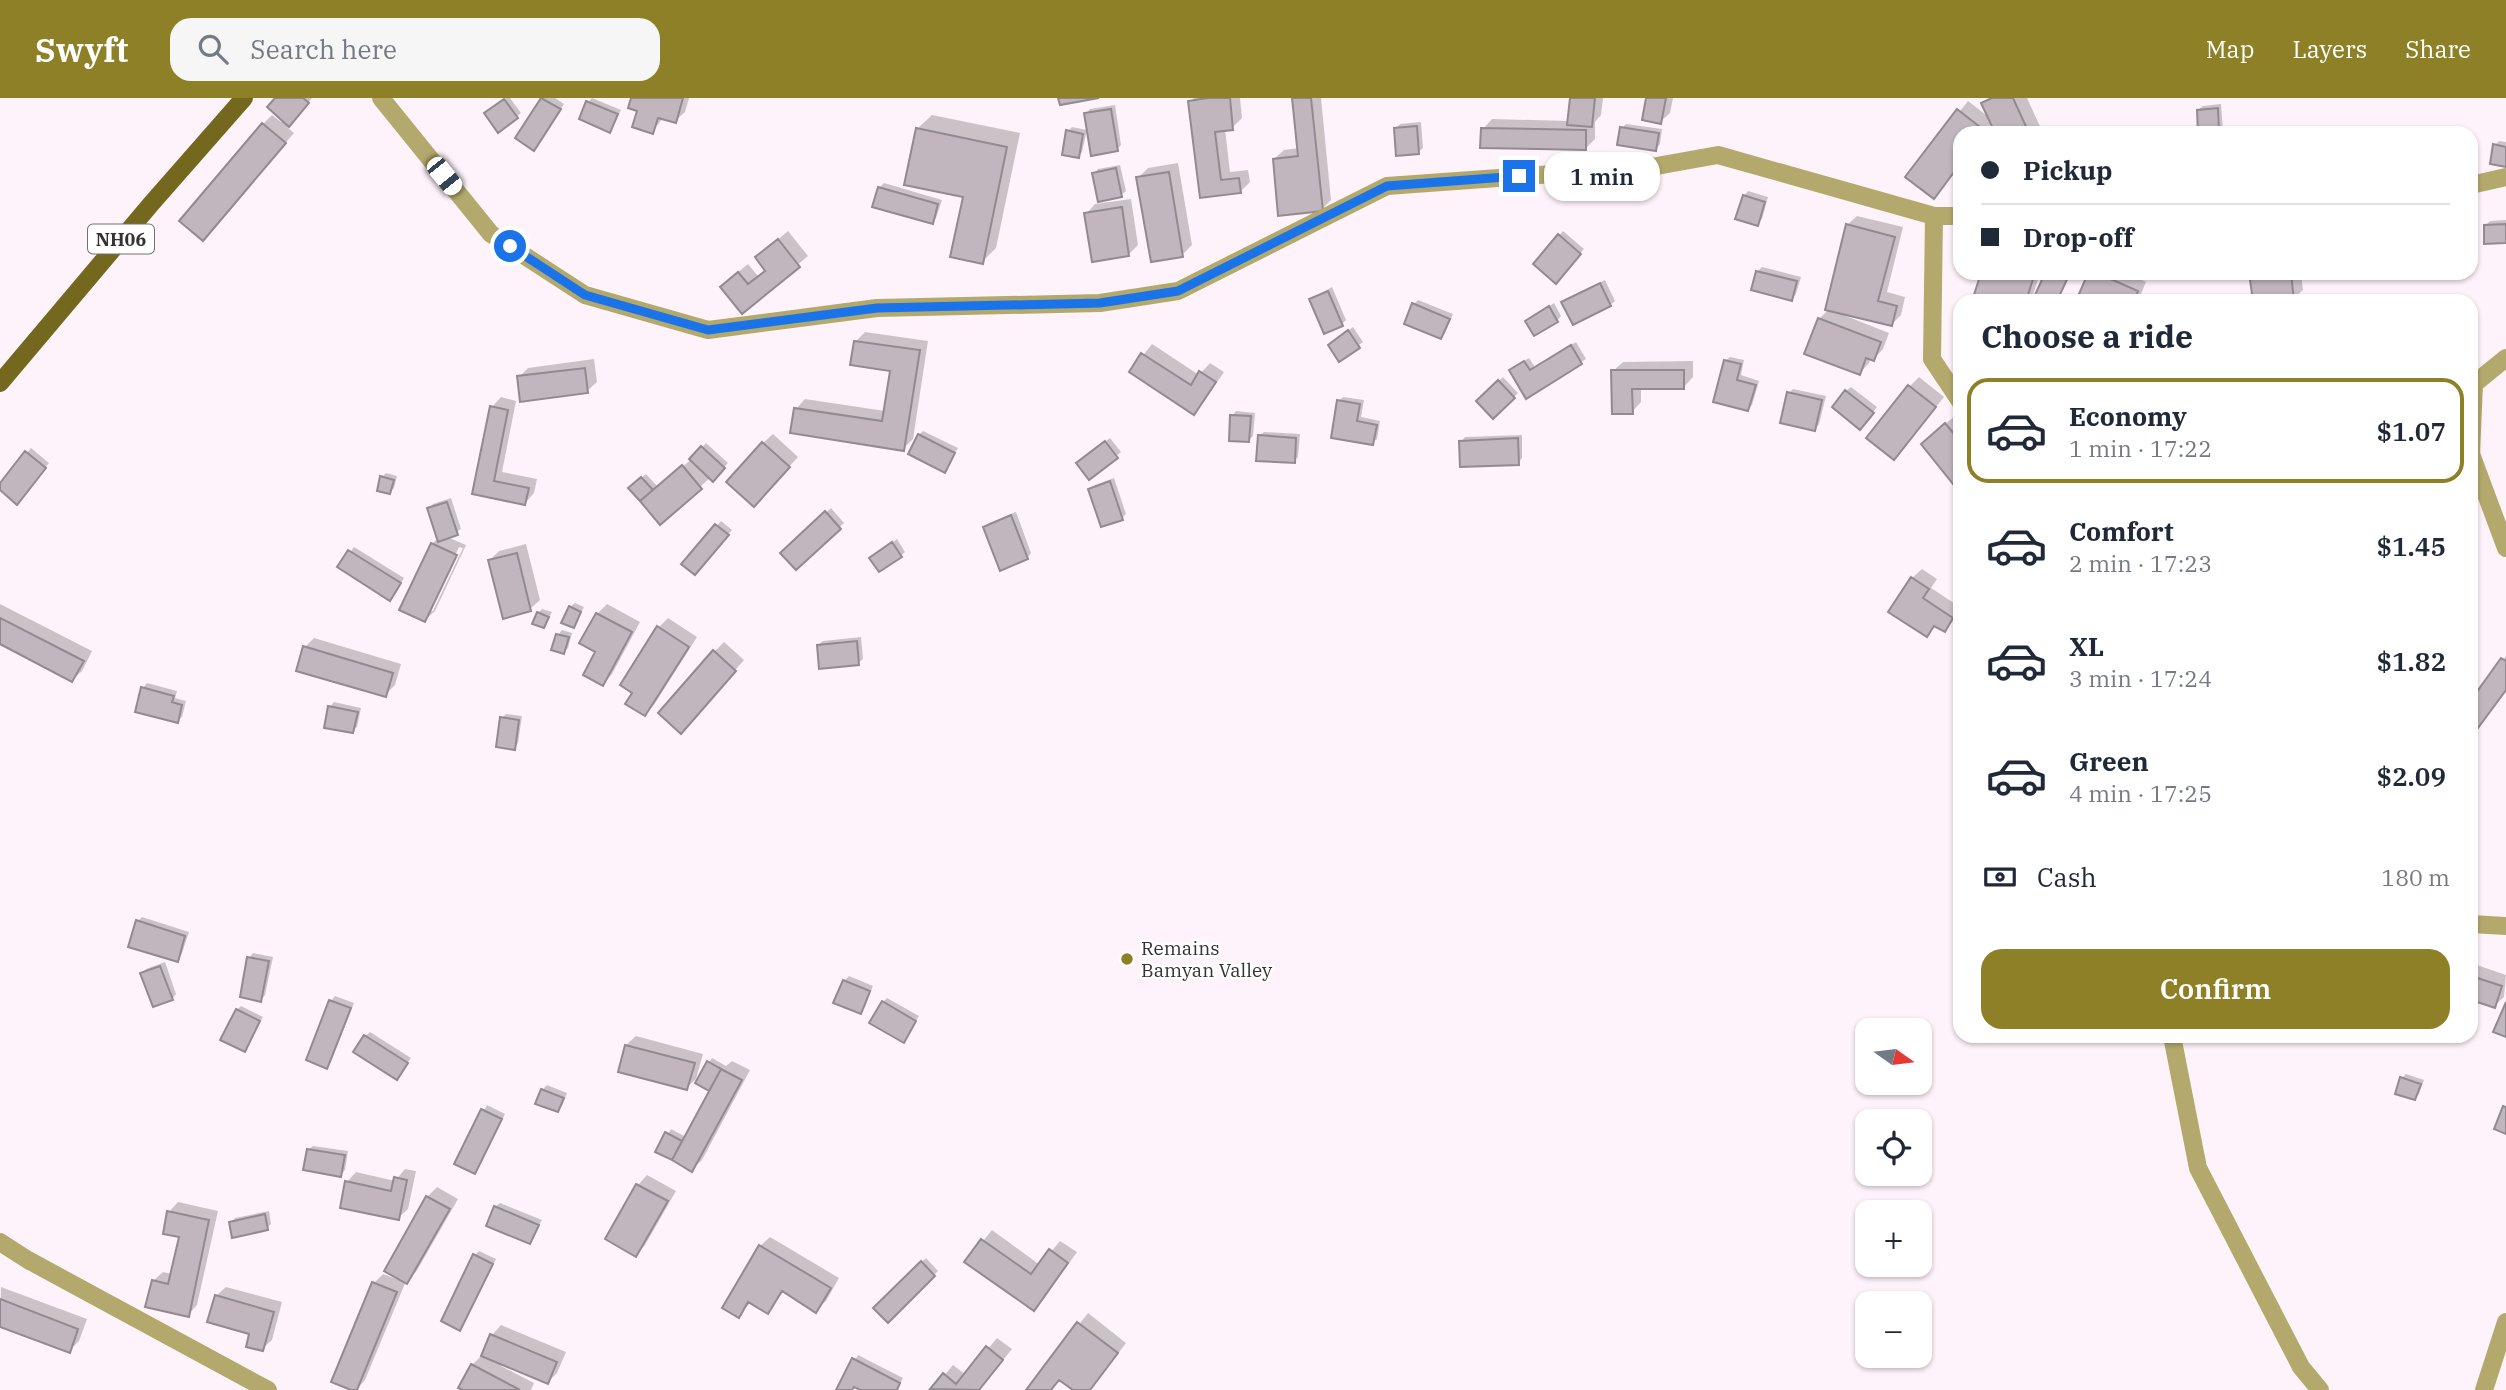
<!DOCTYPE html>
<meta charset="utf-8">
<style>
body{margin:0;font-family:"IBM Plex Serif",serif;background:#f6f6f7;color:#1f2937;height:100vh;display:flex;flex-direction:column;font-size:26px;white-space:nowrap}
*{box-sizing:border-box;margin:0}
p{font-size:23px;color:#747a83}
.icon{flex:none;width:38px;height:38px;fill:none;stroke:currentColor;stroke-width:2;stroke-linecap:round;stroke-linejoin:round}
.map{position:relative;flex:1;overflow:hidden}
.side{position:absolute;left:1953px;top:196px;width:525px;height:749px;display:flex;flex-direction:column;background:#fff;border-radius:21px;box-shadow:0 2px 5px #0004}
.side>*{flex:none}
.guide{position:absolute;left:1953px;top:28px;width:525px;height:154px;border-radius:21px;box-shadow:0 2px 5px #0004;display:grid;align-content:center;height:154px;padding:0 28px;background:#fff}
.needle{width:46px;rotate:104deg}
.buttons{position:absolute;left:1855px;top:920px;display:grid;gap:14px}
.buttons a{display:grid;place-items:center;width:77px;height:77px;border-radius:14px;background:#fff;box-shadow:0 2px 5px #0004;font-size:35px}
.end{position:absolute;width:32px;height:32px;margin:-16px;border:9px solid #1a73e8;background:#fff;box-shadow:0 0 0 4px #fff}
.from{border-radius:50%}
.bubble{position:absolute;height:49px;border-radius:21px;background:#fff;box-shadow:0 2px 5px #0004;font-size:23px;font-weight:600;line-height:49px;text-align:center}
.car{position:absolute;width:21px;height:42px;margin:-21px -10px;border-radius:9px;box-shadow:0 0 5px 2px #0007;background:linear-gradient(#fff 24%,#345 0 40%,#fff 0 76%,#345 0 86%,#fff 0)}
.guide b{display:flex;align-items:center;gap:24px;height:66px;font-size:26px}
.guide b+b{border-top:2px solid #e0e1e3}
.guide i{width:18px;height:18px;background:#1f2937}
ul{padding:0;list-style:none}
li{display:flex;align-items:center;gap:21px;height:105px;margin:0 14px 10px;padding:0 14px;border:4px solid transparent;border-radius:21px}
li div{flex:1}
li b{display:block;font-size:26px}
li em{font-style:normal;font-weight:600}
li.on{border-color:#8e8027}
li>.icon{width:63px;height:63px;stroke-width:1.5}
h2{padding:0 28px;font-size:32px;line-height:84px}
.pay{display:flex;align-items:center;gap:18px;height:77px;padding:0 28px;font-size:26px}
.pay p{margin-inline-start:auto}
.cta{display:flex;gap:14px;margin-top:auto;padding:14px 28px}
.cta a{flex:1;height:80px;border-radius:21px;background:#8e8027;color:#fff;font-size:28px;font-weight:600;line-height:80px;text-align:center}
header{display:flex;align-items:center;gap:42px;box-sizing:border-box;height:98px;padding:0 35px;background:#8e8027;color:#fff}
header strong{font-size:33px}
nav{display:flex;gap:38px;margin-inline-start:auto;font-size:24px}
.search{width:490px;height:63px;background:#f6f6f7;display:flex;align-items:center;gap:18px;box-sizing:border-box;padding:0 24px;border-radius:21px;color:#747a83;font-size:26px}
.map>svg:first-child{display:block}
.shadow{fill:#0003;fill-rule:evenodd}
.building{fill:#c1b6bd;stroke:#938990;stroke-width:2}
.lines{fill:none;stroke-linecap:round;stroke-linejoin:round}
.street{stroke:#b4a96c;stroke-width:18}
.primary{stroke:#74681e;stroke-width:18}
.route{stroke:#1a73e8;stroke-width:9}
.poi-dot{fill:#8e8027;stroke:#fff;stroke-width:2.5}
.labels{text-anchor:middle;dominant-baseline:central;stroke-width:5;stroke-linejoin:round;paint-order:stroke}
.shield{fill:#fff;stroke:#727071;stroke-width:2}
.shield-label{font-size:18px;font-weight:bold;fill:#363234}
.poi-label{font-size:19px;fill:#363234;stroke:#fff;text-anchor:start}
</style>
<header>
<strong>Swyft</strong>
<div class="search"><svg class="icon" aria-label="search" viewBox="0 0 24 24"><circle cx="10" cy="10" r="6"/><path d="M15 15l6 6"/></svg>Search here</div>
<nav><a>Map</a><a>Layers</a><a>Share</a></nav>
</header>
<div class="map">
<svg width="2506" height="1292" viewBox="0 0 2506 1292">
<rect width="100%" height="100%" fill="#fef3fa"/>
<path class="shadow" d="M278,0H312L287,29L294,35L212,131L263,26L272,17L281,24L283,21Z
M506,0H510L521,15L516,19L491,11Z
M543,0H555L564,6L538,46L518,40Z
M592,0L621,12L610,33L588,4Z
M633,0H689L685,14L675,23L663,20L652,34Z
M1194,0H1240L1242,20L1232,30L1225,31L1230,74L1248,72L1250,84L1240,94L1201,98L1190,4Z
M1293,0H1321L1331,102L1322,111L1274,61L1284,52L1299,50Z
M1571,0H1603L1601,17L1595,24V41L1585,51L1483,31L1492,21L1569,23Z
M1648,0H1673L1670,15L1660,24Z
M1989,0H2027L2043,35H1997L1992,24L1984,35H1960V67L1933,99L1908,79L1968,3L1990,20L1983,5Z
M2221,6L2223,33L2221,35H2200L2198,12L2203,8Z
M1115,7L1121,47L1117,51L1086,16L1090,11Z
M932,17L1020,35L996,150L982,164L965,98L917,31Z
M1421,24L1423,50L1418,54L1396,30L1400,26Z
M1626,26L1662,31L1660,46L1656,51L1622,30Z
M1072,29L1087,32L1082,54L1078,59L1068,33Z
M2172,31L2173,35H2149Z
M2499,43L2506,44V67L2495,47Z
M1178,65L1192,147L1182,157L1138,80L1148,70Z
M1120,67L1126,93L1121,97L1094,76L1098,71Z
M884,85L942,102L936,120L932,124L880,89Z
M1748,93L1768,99L1762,121L1757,126L1744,98Z
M1131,101L1138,147L1128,157L1086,116L1095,106Z
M1857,118L1903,129L1887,194L1905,199L1901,217L1892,226L1841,214V216L1889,235L1883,251L1874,261L1871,260L1869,265L1860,275L1819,221L1829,211L1847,127Z
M2506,122V143L2486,127L2490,123Z
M788,133L808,158L742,213L732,179L748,166L758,178L766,172L757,159Z
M1563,133L1584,151L1560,179L1559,138Z
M1762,169L1801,179L1796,196L1792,201L1757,174Z
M1982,175H2040L2031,203H1974Z
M2090,175H2127L2146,184L2138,203H2078Z
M2252,175H2301L2303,192L2293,201L2255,203Z
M1605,182L1615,203L1610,207L1563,204Z
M1332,189L1346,222L1342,226L1311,201Z
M1418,202L1453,216L1445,235L1441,239L1414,206Z
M1554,205L1561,218L1557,223H1527Z
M1353,229L1363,244L1339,262L1334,243Z
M865,234L928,243L913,341L903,351L796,311L805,301L885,313L892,272L856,243Z
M1576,244L1586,261L1527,298L1516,268L1529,260L1535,269Z
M1152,246L1199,277L1210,265L1224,274L1203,305L1194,315L1131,273Z
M1730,259L1744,262L1741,277L1759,283L1752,307L1748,311L1725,263Z
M594,261L597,284L587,293L519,279L528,270Z
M1693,263V279L1684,289H1641V304L1632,314L1613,273L1623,264Z
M1503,279L1518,295L1493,319L1478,303Z
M1919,279L1944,299L1903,350L1909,289Z
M1851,289L1877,309L1864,325L1846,293Z
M1793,291L1826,298L1819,326L1815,331L1789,295Z
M501,299L516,303L502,374L537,381L534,395L525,405L474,395L492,309Z
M1343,299L1364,302L1361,319L1380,323L1377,341L1372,345L1339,303Z
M1236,313L1255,315L1253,338L1249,342L1232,318Z
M1956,317L1960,323V386L1932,337Z
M923,333L958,350L945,373L919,337Z
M1264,334L1300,336L1298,359L1294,363L1259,338Z
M773,336L798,359L763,397V345Z
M1522,337V360L1518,365L1461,344L1465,339Z
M1110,340L1121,354L1090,380L1082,361Z
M706,345L728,365L713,381L711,379L660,425L630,390L646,376L658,389L693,360Z
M31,350L49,365L21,400L0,390V388Z
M386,375L397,378L394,390L390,394L382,379Z
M1114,380L1126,416L1122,420L1090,391L1095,387Z
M451,400L461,431L447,439L466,447L435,513L425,522L432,446L439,439L429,411L433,406ZM459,449L463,450L433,513H429Z
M831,410L844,425L796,470L783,455Z
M1016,414L1031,455L1027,460L985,429L989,425Z
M721,423L732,432L699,470L684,466Z
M897,441L905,454L901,458L876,456Z
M526,446L540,502L530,511L490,462L499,453Z
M354,449L404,480L394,496L339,468Z
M1922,471L1937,481L1931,490L1960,509L1954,522L1944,532L1936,527L1927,537L1912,480Z
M575,505L584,509L574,528L570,509Z
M0,506L92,553L82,573L72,582L0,544Z
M607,506L640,524L612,576L603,586L597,553L582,544L597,516Z
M542,511L552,514L544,528L538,515Z
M668,520L697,539L654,607L645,616L634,594L659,529Z
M562,532L572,535L568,550L564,554L558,537Z
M861,539L863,561L858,565L818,547L823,543Z
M314,540L401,566L395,587L385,597L305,549Z
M724,544L744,562L690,624L714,554Z
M2506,558V593L2472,636L2471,605Z
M147,585L177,593L175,600L186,603L182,619L177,623L143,590Z
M334,604L361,610L357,629L352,633L330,609Z
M506,616L522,618L518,645L514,650L502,620Z
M142,819L189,834L181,858L177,862L138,823Z
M253,855L273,859L265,897L261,902L249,860Z
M165,864L176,896L172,901L142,875L146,871Z
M2471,865L2506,877L2504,899L2494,908L2471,900Z
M849,878L873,888L865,909L860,914L836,904L844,883Z
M335,898L354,905L331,964L327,969L308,961L331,903Z
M887,900L919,918L904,943L883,904Z
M241,908L263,919L244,952L237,912Z
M370,934L411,960L397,980L365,938Z
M636,938L703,956L696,981L686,990L626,947Z
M712,960L726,968L732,963L750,972L702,1062L692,1071L658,1053L671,1031L686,1039L711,992L698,985Z
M2406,976L2424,982L2419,996L2415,1000L2402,980Z
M547,987L567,995L562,1008L557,1012L542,992Z
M487,1007L505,1016L479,1069L474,1074L456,1065Z
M313,1048L348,1053L345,1072L341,1077L308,1052Z
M405,1071L416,1073L408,1111L398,1120L347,1084L356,1074L395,1083Z
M647,1077L676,1093L645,1147L636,1157L607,1140L638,1087Z
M437,1089L458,1101L416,1174L406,1183L365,1282L356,1292L374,1185L383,1176L399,1182L400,1180L386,1172L427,1099Z
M178,1104L218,1113L197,1207L188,1217L153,1183L163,1174L172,1176L181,1138L169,1114Z
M500,1105L542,1122L530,1144L495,1109Z
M269,1113L271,1126L267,1130L231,1125L235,1120Z
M992,1132L1040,1167L1060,1143L1077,1154L1043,1202L1034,1211L966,1164Z
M770,1139L839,1180L826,1203L816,1212L784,1193L768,1214L751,1204L739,1217L760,1148Z
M479,1153L496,1161L464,1226L460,1230L475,1157Z
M926,1160L938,1173L888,1222L875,1210Z
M1,1189L87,1221L79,1243L69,1253L0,1227Z
M226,1189L282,1204L272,1242L262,1251L251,1235L216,1198Z
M1088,1215L1126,1245L1093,1289L1090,1292H1076L1060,1280L1051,1292H1028Z
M501,1227L566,1254L557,1275L548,1284L502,1265L501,1268L534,1285L531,1292H459L472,1267L482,1257L492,1237Z
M997,1240L1012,1251L979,1292L933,1291L953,1267L966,1277Z
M858,1257L903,1280L897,1292H864L855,1288L853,1292H838Z"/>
<path class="building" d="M275,0H303L309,5L289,29L267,9Z
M541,0L561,11L534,53L515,40Z
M631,0H683L676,25L658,20L653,36L632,29L637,13L628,10Z
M1058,0H1099L1060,7Z
M1208,0H1230L1233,32L1215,34L1221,82L1239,80L1241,95L1200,100L1188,3Z
M1292,0H1311L1323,113L1278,118L1273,61L1298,58Z
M1570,0H1595L1592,29L1567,27Z
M1646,0H1666L1661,26L1642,22Z
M1992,0H2013L2029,35H1995L1981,5Z
M504,1L518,20L498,35L484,15Z
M586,3L618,16L610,35L579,21Z
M2218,10L2219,35H2198L2197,12Z
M1111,11L1118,53L1091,58L1084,15Z
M1957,11L1985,33L1984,35H1960V66L1934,101L1905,79Z
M262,25L286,45L203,143L179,123Z
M1417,28L1419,56L1396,58L1394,30Z
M1620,29L1659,35L1656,53L1617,47Z
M916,30L1007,49L983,166L950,159L963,99L904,87Z
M1481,30L1586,32V52L1480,50Z
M1066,32L1083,36L1079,60L1062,57Z
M2493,46L2506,49V69L2490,66Z
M1116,70L1122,99L1098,104L1092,75Z
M1169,74L1183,159L1151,164L1136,79Z
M878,89L938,106L933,126L872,109Z
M1743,97L1765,104L1758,128L1735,121Z
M1122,109L1129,158L1092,164L1084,115Z
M1846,126L1895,139L1878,203L1897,208L1892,228L1825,212Z
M2506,126V145L2484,146V127Z
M1558,136L1581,156L1556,186L1533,166Z
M778,141L800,169L742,216L720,189L738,174L748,186L765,173L755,159Z
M1756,173L1797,183L1792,203L1751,192Z
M1981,175H2035L2026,203H1972Z
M2045,175H2070L2057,203H2043L2034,199Z
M2088,175H2097L2138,193L2134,203H2076Z
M2249,175H2291L2294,203H2253Z
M1600,185L1611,208L1573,227L1561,204Z
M1328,193L1343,228L1324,236L1309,201Z
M1412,205L1450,221L1441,241L1404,226Z
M1549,208L1558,224L1534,238L1525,223Z
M1818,220L1881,244L1874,263L1866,260L1860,277L1804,256Z
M1348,232L1360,250L1339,264L1328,247Z
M854,243L920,252L904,353L790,335L794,310L882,323L890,273L850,267Z
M1571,247L1582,266L1526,301L1509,272L1524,263L1530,272Z
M1141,255L1191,287L1199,273L1216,284L1194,317L1129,274Z
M1724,262L1741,266L1737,282L1756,287L1748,313L1713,304Z
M585,270L588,295L520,304L517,278Z
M1611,272H1684V291H1632L1633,316H1612Z
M1498,282L1515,300L1493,321L1476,303Z
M1908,287L1936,309L1894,362L1866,340Z
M1845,292L1874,315L1860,332L1832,309Z
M1787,294L1822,302L1815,333L1780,325Z
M1337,302L1360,306L1357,323L1377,327L1373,347L1331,340Z
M490,308L508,312L494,383L529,390L525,407L472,396Z
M1230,317L1251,318L1249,344L1229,343Z
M1945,325L1960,343V389L1957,391L1921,346Z
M918,336L955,355L945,375L908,356Z
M1258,337L1296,340L1295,365L1256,363Z
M1518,340L1519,367L1460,369L1459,343Z
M1105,343L1118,360L1089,382L1076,365Z
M762,344L790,369L754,409L726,384Z
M701,348L725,370L713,384L689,361Z
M25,353L46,370L17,407L0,392V385Z
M682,367L702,391L660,427L640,403Z
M380,378L394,382L390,396L377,393Z
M641,379L653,392L640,403L628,390Z
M1110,383L1123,422L1101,429L1088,391Z
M447,404L458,437L438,444L427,410Z
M825,413L841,431L796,472L780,455Z
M1011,417L1028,461L1000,473L983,429Z
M715,426L729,437L695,477L681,466Z
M892,444L902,459L879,474L869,460Z
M431,445L457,457L425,524L399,512Z
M348,452L401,485L390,503L337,469Z
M517,455L531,513L503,521L488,462Z
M1911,479L1929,491L1923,500L1953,520L1945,534L1934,528L1927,539L1888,514Z
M569,508L581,514L574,530L561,525Z
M537,514L549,519L544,530L532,526Z
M596,515L632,534L603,588L583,577L595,554L579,545Z
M0,520L84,563L72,584L0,546Z
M657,528L689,549L645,618L625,606L632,595L620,587Z
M556,536L569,539L564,556L551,552Z
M857,543L859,567L819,571L817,547Z
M303,548L393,575L386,599L296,573Z
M713,552L736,573L681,636L658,615Z
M2501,560L2506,563V592L2472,638L2471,602Z
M141,589L174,598L172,604L182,607L178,625L135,614Z
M328,608L358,614L353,635L324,630Z
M500,619L519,622L515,652L496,649Z
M136,822L185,838L178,864L128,849Z
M247,859L269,863L261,904L240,899Z
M160,868L173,902L153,909L140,875Z
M2471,878L2502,888L2495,910L2471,902Z
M843,882L870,893L861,916L833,905Z
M329,902L351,910L327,971L306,962Z
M882,903L916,923L904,945L869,925Z
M2506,904V939L2493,934Z
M236,911L260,923L245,954L220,942Z
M364,937L408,965L397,982L353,954Z
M625,947L695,965L687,992L618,974Z
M707,963L721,971L709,993L695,985Z
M721,971L742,982L692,1074L672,1062Z
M2400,979L2421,986L2415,1002L2395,996Z
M541,991L564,1000L558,1014L535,1006Z
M2503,1008L2506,1009V1036L2494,1031Z
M481,1011L502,1021L475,1076L454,1066Z
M665,1034L682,1043L672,1062L655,1054Z
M307,1051L345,1057L341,1079L303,1072Z
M394,1079L407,1082L399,1122L340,1110L345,1083L391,1093Z
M636,1086L668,1103L636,1159L605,1141Z
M426,1098L450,1111L407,1186L384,1173Z
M494,1108L539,1127L530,1146L486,1128Z
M167,1113L209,1122L189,1219L145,1209L152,1182L168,1186L179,1139L163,1136Z
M265,1116L268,1132L232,1140L229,1124Z
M981,1141L1031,1176L1049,1151L1068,1165L1034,1213L964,1164Z
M759,1147L831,1190L816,1215L782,1193L768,1216L748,1204L739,1220L722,1210Z
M473,1156L493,1166L460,1233L441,1223Z
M921,1163L935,1178L888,1225L873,1210Z
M372,1184L397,1194L357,1292H351L331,1284Z
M215,1197L274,1214L263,1253L246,1249L249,1236L207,1224Z
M0,1201L78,1231L70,1255L0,1229Z
M1077,1224L1118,1255L1090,1292H1073L1059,1282L1051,1292H1026Z
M490,1236L557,1264L548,1286L481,1258Z
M986,1248L1003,1262L979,1292L930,1291L943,1275L956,1286Z
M852,1260L900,1285L897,1292H860L854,1289L852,1292H836Z
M471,1266L520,1292H463L458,1290Z"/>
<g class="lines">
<path class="street" d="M381,0L491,136L585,197L708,232L877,210L1100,205L1178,193L1387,88L1651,69L1718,57L1934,118H1960
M2471,87L2506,79
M1934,118L1932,261L1960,303
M2506,260L2474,286L2471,356L2506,450
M2471,826L2506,828
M2172,938L2198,1070L2301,1269L2320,1292
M0,1144L28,1162L268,1292
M2484,1292L2506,1224"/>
<path class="primary" d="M0,285L151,106L244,0"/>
</g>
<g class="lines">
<path class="route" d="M510,148L585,197L708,232L877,210L1100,205L1178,193L1387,88L1519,78"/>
</g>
<circle class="poi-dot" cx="1127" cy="861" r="7"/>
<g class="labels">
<rect class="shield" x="88" y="126.5" width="66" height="29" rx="5"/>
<g class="shield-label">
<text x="121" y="141">NH06</text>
</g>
<g class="poi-label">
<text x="1141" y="850">Remains<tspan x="1141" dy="22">Bamyan Valley</tspan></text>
</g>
</g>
</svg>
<div class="buttons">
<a><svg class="needle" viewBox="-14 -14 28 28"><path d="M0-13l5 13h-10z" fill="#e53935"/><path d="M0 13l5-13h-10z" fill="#747a83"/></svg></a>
<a><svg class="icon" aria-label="locate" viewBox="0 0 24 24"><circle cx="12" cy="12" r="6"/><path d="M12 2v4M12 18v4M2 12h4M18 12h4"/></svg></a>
<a>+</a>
<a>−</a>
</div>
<i class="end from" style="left:510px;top:148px"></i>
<i class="end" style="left:1519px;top:78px"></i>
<div class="bubble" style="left:1544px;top:54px;width:116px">1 min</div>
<i class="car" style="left:444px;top:78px;rotate:141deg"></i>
<div class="guide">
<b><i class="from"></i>Pickup</b>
<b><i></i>Drop-off</b>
</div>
<section class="side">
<h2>Choose a ride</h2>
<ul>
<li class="on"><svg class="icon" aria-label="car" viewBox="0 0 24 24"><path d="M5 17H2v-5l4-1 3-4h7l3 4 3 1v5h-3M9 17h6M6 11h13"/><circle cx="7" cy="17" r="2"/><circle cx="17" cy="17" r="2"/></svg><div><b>Economy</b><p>1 min · 17:22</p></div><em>$1.07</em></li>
<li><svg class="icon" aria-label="car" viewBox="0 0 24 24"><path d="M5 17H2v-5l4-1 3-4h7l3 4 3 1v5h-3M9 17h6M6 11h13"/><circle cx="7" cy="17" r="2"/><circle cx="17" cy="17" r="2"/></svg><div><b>Comfort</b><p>2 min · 17:23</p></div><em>$1.45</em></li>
<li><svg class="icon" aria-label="car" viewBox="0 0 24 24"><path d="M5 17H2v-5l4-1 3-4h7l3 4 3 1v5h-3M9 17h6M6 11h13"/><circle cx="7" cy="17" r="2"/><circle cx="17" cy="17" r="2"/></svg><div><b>XL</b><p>3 min · 17:24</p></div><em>$1.82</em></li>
<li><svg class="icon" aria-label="car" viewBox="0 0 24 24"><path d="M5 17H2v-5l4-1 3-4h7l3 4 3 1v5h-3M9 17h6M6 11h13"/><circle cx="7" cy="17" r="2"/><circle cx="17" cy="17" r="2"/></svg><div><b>Green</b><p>4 min · 17:25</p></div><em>$2.09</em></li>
</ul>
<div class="pay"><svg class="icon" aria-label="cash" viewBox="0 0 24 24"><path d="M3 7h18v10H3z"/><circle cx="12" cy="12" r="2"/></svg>Cash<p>180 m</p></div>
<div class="cta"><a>Confirm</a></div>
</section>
</div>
